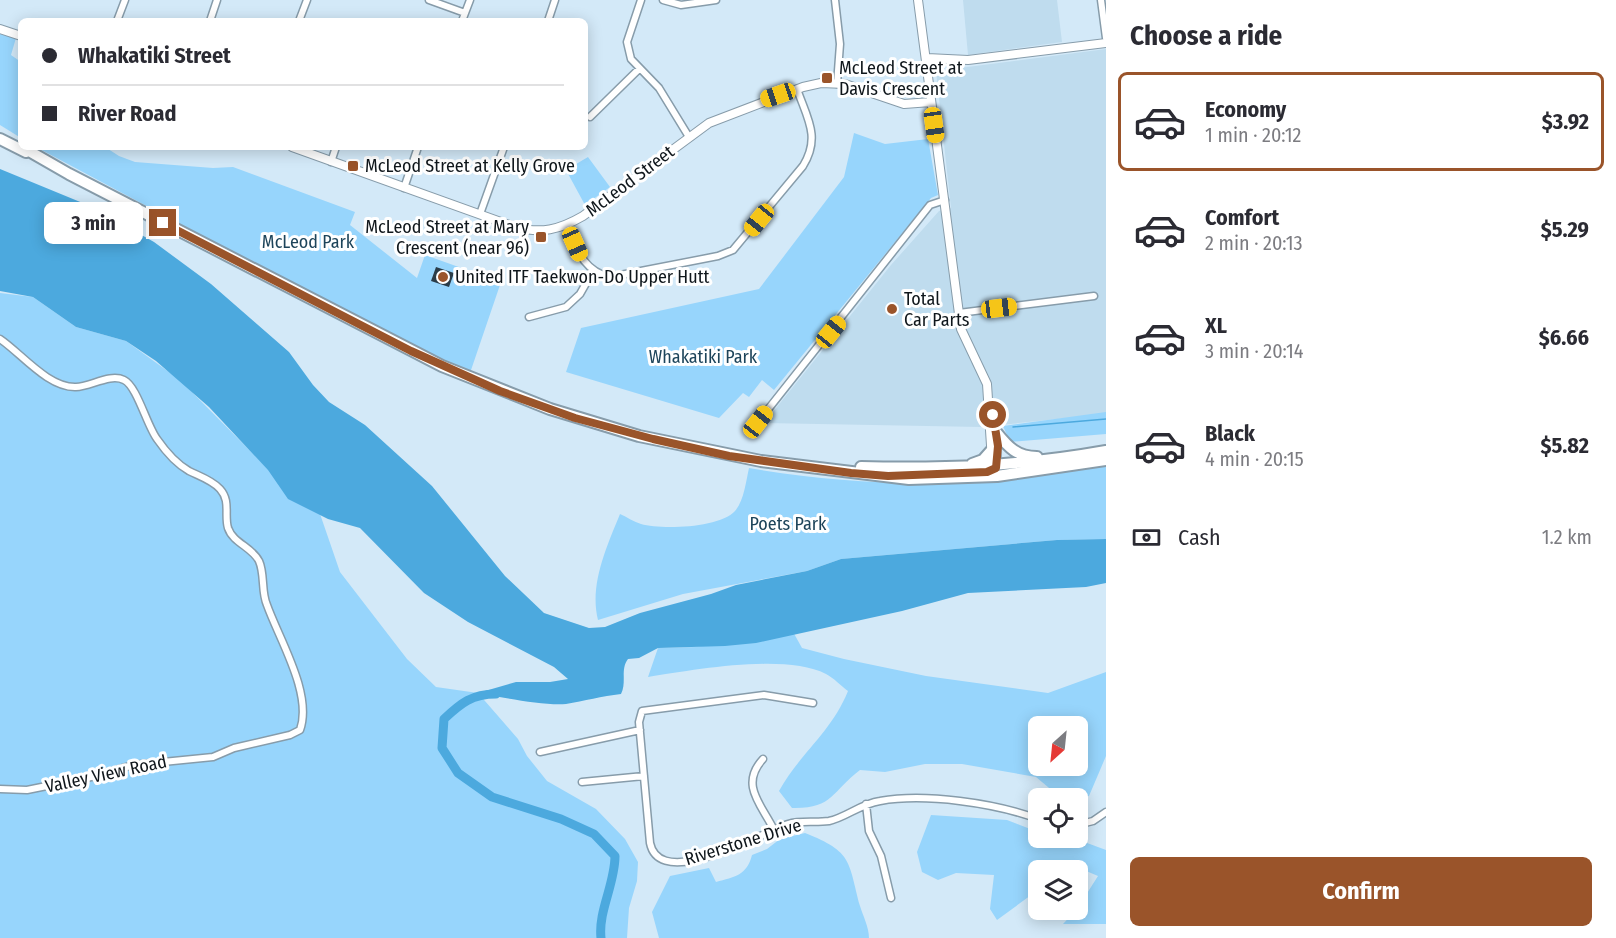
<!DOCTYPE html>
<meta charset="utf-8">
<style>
body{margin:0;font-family:"Fira Sans Condensed",sans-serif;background:#f2f2f3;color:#2b2b33;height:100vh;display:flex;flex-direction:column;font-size:22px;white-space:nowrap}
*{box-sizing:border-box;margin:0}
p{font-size:20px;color:#7c7c81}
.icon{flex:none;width:33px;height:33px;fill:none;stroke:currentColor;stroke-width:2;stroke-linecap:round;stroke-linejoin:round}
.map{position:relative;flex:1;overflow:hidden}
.panel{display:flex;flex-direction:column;background:#fff;width:510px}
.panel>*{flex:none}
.banner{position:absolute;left:18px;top:18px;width:570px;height:132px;border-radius:9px;box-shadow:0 3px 15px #0003;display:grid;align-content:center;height:132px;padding:0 24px;background:#fff}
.needle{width:39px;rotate:207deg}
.fabs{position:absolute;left:1028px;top:716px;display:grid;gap:12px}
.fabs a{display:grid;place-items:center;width:60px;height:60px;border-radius:9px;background:#fff;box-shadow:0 3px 15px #0003;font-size:30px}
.end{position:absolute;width:27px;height:27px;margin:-14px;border:8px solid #9a542a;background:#fff;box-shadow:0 0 0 3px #fff}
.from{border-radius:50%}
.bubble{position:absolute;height:42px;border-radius:9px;background:#fff;box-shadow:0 3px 15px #0003;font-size:20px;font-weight:700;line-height:42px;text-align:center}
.car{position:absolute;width:18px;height:36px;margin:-18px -9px;border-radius:8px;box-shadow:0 0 4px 2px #0007;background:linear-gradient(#f5c518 24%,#345 0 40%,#f5c518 0 76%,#345 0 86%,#f5c518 0)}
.banner b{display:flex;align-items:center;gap:21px;height:57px;font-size:22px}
.banner b+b{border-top:2px solid #e1e1e2}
.banner i{width:15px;height:15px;background:#2b2b33}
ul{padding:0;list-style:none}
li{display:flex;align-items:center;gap:18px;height:99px;margin:0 12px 9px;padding:0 12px;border:3px solid transparent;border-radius:9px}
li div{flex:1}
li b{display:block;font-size:22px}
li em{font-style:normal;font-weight:700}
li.selected{border-color:#9a542a}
li>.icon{width:54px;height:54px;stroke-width:1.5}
h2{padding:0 24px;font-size:27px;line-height:72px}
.pay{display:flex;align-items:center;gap:15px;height:66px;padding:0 24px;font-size:22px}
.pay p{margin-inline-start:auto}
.action{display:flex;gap:12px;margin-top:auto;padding:12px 24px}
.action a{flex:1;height:69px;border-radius:9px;background:#9a542a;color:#fff;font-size:24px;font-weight:700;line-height:69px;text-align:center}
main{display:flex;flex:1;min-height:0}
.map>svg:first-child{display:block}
.built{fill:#bfdcee}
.green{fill:#97d5fc;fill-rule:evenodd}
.water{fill:#4ca9de}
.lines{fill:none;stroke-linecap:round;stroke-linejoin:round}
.stream{stroke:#4ca9de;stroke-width:1.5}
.river{stroke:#4ca9de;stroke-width:9}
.building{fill:#2a3c48}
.minor-casing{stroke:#879caa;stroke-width:9}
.tertiary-casing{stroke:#879caa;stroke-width:10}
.trunk-casing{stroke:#879caa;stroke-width:14}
.minor{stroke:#fff;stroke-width:6}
.tertiary{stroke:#fff;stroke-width:8}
.trunk{stroke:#fff;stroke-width:10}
.route{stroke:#9a542a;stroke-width:8}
.poi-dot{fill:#9a542a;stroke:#fff;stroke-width:2}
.labels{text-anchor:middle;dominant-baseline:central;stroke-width:6;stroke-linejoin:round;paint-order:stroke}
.poi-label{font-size:18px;fill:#0f161b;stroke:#fff;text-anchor:start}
.street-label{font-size:18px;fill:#0f161b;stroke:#fff}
.park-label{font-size:18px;fill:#1d445a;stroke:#fff}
</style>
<main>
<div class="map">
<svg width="1106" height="938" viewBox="0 0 1106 938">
<rect width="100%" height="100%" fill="#d3e9f8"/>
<path class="built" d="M963,0H1057L1062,42L968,55Z
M1106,49V414L981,427L764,423L891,265L939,211L951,208L936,71Z"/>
<path class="green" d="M0,34L16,38L11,55L21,62V138L0,125Z
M854,133L885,144L928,139L938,195L931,198L774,390L762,380L749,397L743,393L719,418L566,372L581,328L759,289L844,177Z
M36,147H105L119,156L135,162L213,168L233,167L355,212L350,225L417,278L425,255L501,282L470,373L319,298Z
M588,157L610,187L585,205L566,170Z
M0,293L33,297L76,327L126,341L180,380L288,489L319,511L340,572L407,659L436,687L478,693L518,739L527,756L547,781L596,809L625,839L638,862L637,881L629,908L627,938H0Z
M1106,412V434L1010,442L1003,426Z
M1106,464V539L1057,540L841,559L807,571L683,594L598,620C589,585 607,546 620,514C627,517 634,522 641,524C661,530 720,528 735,511C744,501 746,481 749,468C866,488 989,489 1106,464Z
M792,630L802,648L844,659L926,676L1048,693L1106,672V756L1089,796L1077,800L1061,798L1036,777L962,764H925L885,772L860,770C831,792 833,809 792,808L779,791C800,753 831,733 848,691C841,686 834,678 826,674C785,653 694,670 648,677L658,648L696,647ZM1038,726H1077V765H1038Z
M931,815L1007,820L1038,832V837L1079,840L1106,850V924H1063L1077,909L1098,876L1072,865L1065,870H1038V890L997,920L990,909L994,875L956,873L938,880L922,872L917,852Z
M805,833C853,852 848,861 860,906C863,916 869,927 869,938H659L652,912L670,876L709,868L716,882C735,877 747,875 752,855L767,849L780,839Z"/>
<path class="water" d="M0,169L90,206L154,242L211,284L289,352L313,385L329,402L365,425L432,486L505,576L544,613L589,628L605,627L640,613L711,594L736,585L807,571L841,559L1057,540L1106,539V583L1086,587L968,593L902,611L756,643L725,646L658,648L639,658L628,659C620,669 627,683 621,694C602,696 584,701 566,704C544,706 500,697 478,693L516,682H550L568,679L554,667L468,622L424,593L360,528L328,519L288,499L268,470L209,407L156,361L126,341L76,327L33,297L0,291Z"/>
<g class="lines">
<path class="stream" d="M1013,427L1106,419"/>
<path class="river" d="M496,694C472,694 461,703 444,719L442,748L458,773L492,797L561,819L594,834L615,856C615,884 598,911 601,938"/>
</g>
<path class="building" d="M436,267L454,273L449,287L431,281Z"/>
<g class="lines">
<defs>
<path id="minor" d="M429,0L465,13
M641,0L627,42L631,59L659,88L689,137
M663,0L681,5L716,0
M835,0L840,44L837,84
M1101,0L1106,38
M117,21L125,0
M210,21L217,0
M299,21L307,0
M462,21L470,0
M548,21L555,0
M590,117L639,69
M331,162L336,147
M404,188L418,147
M480,214L504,147
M567,226C577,249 583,271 610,277L718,256L733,250L803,166C821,137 807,118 797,89
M959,313L1094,296
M529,317L566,307L580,294L593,271
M0,339C21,353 48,388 76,387C90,387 110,373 124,380C137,386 147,426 157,439C166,452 175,463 189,471C199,476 212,480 220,489C231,501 224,515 228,528C233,543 252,547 259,561C265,574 261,592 267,605C279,639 313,694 300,730L290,735L234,748L213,757L133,765L96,776L27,790L0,789
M758,422L930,205L945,200
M813,703L764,695L642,711L639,722L650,843C660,892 761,833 788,824C801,820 815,823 829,821C847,817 860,804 880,801C925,793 995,803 1038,819
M540,752L640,730
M763,759C739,785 762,805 774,830
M582,782L644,776
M866,804L869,831L881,856L891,898
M1077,825L1093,821L1106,812"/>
<path id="tertiary" d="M918,0L961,329L987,384L992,461L997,466
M0,29L21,36
M927,58L968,60L1106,43
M292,147L515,227C541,234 559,230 583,216L709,123L803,87L821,83L845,84L904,104L931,102
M996,432L997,466"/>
<path id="trunk" d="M0,139L26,152
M22,147L69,174L442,366L550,409L639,436L761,461L909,479L997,476L1106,460
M996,432C1008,447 1017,457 1037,457
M972,464L983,460L991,451
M861,467C946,469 1022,466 1106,451"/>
</defs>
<use href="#minor" class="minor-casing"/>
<use href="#tertiary" class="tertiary-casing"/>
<use href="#trunk" class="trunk-casing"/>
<use href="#minor" class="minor"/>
<use href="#tertiary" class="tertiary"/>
<use href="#trunk" class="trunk"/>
</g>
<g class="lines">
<path class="route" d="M163,223L411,351L500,391L575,418L653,439L729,456L851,473L888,476L987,472L996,468L998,446L993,415"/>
</g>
<g class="poi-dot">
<rect x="821" y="72" width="12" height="12" rx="3"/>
<rect x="347" y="160" width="12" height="12" rx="3"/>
<rect x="535" y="231" width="12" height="12" rx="3"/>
<circle cx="443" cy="277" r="6"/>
<circle cx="892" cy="309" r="6"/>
</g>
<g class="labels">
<g class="poi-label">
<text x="839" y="68">McLeod Street at<tspan x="839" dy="21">Davis Crescent</tspan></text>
<text x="365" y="166">McLeod Street at Kelly Grove</text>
<text x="529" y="227" text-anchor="end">McLeod Street at Mary<tspan x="529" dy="21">Crescent (near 96)</tspan></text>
<text x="455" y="277">United ITF Taekwon-Do Upper Hutt</text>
<text x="904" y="299">Total<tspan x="904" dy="21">Car Parts</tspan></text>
</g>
<g class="street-label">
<text transform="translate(630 181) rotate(-37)">McLeod Street</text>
<text transform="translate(106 774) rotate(-12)">Valley View Road</text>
<text transform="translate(743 842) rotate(-17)">Riverstone Drive</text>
</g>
<g class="park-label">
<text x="308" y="242">McLeod Park</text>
<text x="703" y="357">Whakatiki Park</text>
<text x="788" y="524">Poets Park</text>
</g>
</g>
</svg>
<div class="fabs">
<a><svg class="needle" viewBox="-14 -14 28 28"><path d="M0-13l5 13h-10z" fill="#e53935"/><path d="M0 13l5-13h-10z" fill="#7c7c81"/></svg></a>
<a><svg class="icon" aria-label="locate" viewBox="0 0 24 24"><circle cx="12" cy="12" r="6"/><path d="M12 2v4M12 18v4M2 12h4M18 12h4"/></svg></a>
<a><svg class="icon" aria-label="layers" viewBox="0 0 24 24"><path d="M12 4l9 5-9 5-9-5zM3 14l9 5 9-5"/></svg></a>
</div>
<i class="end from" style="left:993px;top:415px"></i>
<i class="end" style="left:163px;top:223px"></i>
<div class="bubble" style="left:44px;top:202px;width:99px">3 min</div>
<i class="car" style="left:778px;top:95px;rotate:251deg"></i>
<i class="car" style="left:934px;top:125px;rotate:172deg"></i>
<i class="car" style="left:759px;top:220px;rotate:219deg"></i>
<i class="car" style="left:575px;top:244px;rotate:156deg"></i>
<i class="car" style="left:999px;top:308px;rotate:83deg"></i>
<i class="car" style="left:831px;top:332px;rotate:39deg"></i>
<i class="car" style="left:758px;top:422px;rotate:38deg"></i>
<div class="banner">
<b><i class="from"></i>Whakatiki Street</b>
<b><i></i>River Road</b>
</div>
</div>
<section class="panel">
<h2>Choose a ride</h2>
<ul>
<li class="selected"><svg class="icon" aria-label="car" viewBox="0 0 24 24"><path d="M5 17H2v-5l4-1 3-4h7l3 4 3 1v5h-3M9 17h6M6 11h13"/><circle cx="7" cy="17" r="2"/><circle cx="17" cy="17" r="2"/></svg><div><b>Economy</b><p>1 min · 20:12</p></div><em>$3.92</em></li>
<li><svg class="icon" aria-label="car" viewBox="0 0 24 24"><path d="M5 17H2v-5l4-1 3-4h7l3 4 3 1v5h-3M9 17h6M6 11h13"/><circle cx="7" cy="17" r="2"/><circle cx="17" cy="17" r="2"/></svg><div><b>Comfort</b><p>2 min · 20:13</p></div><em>$5.29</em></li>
<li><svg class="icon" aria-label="car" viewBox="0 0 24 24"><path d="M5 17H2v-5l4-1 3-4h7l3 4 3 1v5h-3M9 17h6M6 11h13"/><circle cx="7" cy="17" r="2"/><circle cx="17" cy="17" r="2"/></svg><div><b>XL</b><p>3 min · 20:14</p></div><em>$6.66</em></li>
<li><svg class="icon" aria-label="car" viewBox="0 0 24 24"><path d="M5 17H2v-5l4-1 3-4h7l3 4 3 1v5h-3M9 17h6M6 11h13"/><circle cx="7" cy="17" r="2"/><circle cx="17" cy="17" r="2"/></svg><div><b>Black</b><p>4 min · 20:15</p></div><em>$5.82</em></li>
</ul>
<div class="pay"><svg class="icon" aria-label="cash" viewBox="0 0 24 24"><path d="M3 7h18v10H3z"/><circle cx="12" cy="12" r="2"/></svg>Cash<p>1.2 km</p></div>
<div class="action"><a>Confirm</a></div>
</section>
</main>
